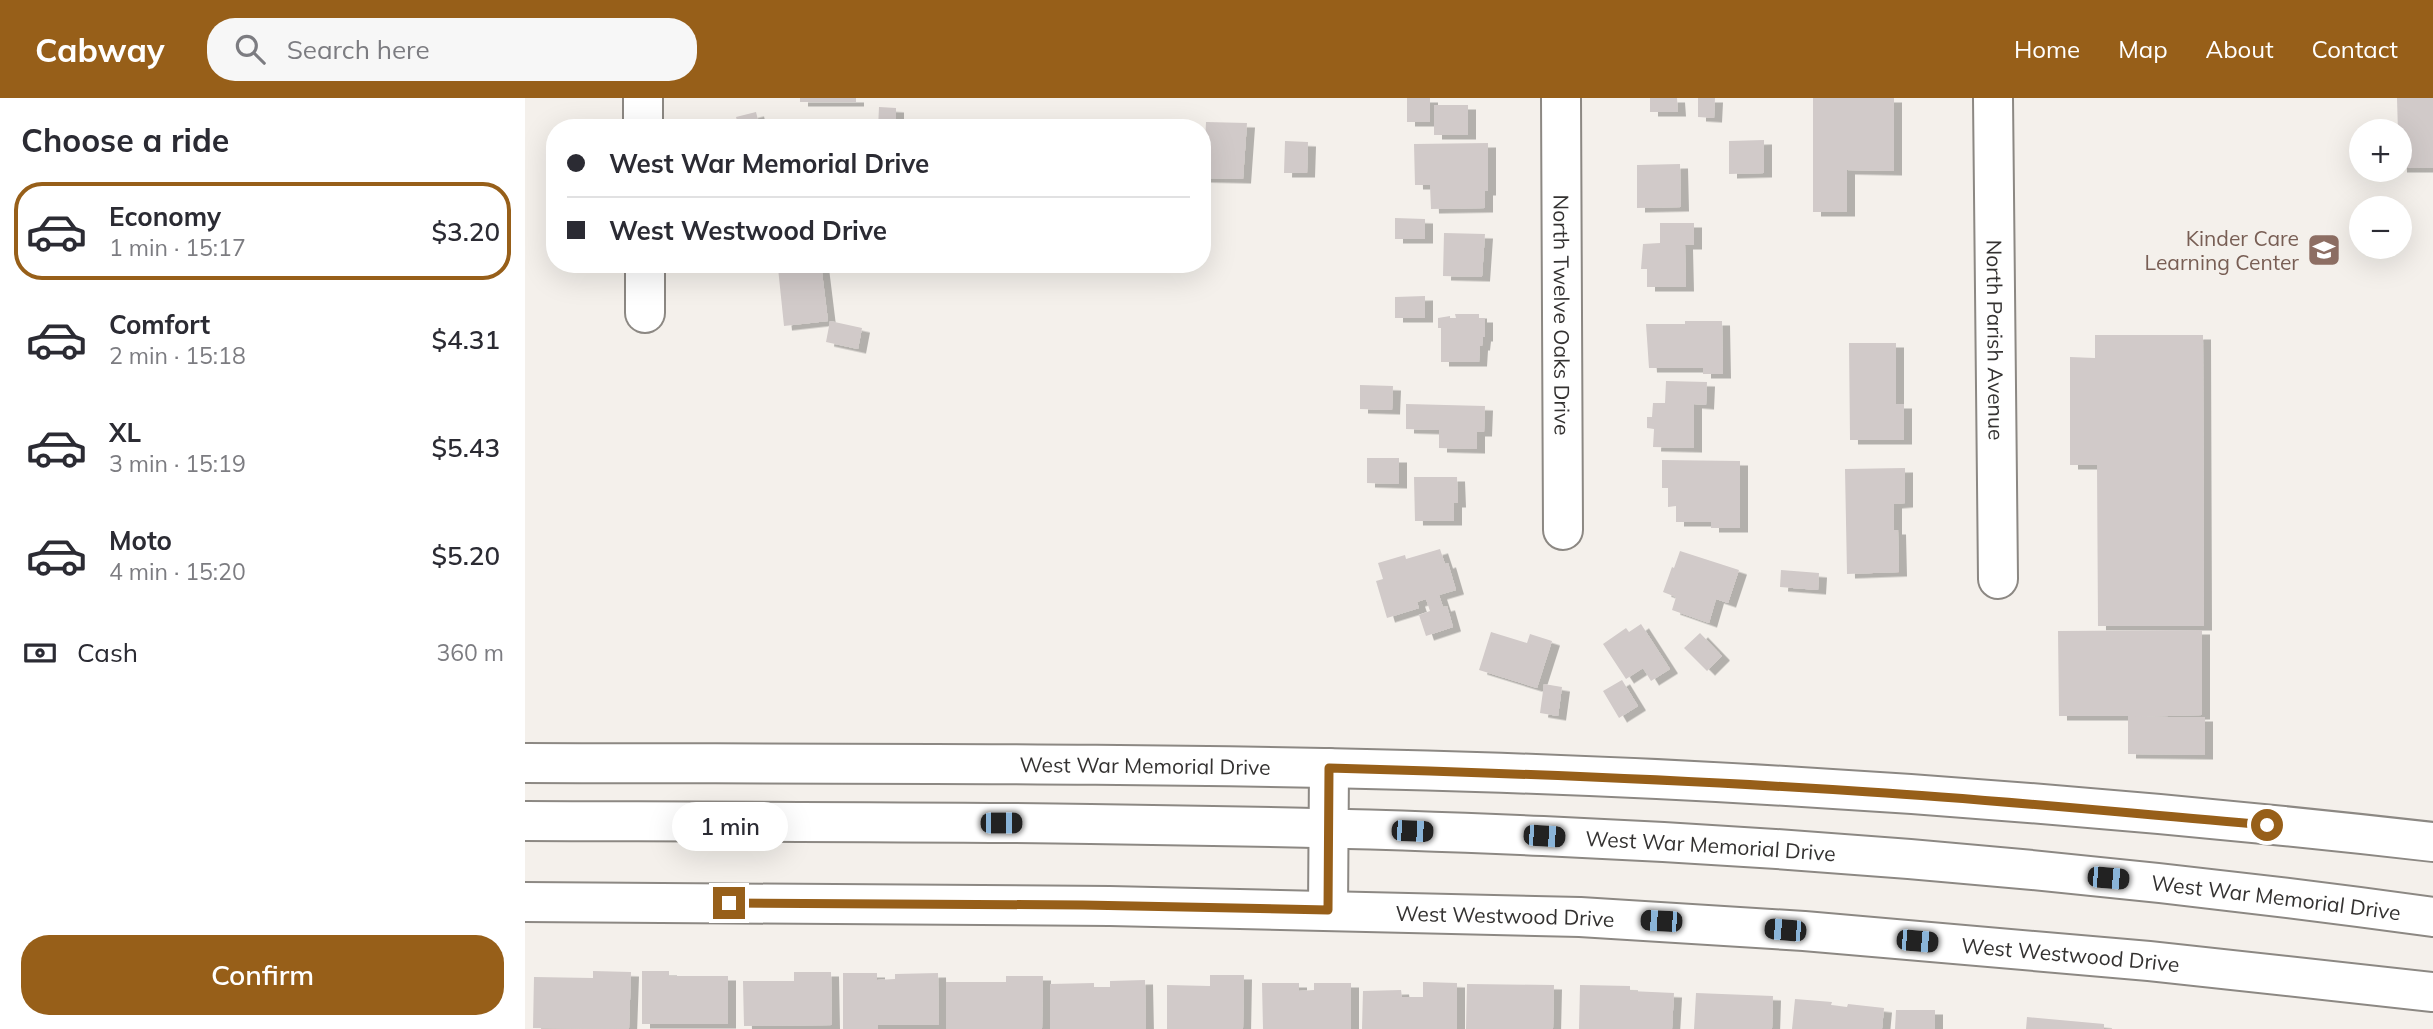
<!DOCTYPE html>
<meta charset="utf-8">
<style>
body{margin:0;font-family:Mulish,sans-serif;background:#f7f7f7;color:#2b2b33;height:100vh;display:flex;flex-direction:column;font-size:26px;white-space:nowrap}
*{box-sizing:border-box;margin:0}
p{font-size:23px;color:#7c7c81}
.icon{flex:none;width:38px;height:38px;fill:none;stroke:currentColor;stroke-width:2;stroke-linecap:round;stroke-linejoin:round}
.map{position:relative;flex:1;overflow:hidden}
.sheet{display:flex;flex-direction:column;background:#fff;width:525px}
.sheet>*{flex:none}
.banner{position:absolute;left:21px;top:21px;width:665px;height:154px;border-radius:28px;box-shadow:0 7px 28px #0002;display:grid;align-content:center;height:154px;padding:0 21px;background:#fff}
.tools{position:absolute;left:1824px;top:21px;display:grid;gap:14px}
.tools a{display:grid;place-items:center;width:63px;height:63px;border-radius:50%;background:#fff;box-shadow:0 7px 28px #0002;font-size:35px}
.end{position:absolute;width:32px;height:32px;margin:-16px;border:9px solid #975f19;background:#fff;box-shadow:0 0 0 4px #fff}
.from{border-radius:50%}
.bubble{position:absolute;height:49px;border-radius:24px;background:#fff;box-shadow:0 7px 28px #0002;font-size:23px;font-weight:600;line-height:49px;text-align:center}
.car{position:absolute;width:21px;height:42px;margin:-21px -10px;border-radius:9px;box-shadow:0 0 5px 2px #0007;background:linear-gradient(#222 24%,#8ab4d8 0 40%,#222 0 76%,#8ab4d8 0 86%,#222 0)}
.banner b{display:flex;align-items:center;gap:24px;height:66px;font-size:26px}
.banner b+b{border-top:2px solid #e1e1e2}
.banner i{width:18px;height:18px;background:#2b2b33}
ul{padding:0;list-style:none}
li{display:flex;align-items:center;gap:21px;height:98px;margin:0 14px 10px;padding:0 7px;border:4px solid transparent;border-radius:28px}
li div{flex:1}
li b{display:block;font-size:26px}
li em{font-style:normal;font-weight:600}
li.selected{border-color:#975f19}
li>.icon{width:63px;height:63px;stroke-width:1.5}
h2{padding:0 21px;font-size:32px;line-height:84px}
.pay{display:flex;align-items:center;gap:18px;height:77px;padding:0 21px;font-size:26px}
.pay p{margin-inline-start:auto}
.action{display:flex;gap:14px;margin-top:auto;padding:14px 21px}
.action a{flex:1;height:80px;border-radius:28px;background:#975f19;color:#fff;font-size:28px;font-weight:600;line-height:80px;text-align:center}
header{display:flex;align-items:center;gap:42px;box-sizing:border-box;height:98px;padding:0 35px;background:#975f19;color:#fff}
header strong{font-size:33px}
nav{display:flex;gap:38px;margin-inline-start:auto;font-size:24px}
.search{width:490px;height:63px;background:#f7f7f7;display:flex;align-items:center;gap:18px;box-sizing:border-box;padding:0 24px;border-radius:28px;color:#7c7c81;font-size:26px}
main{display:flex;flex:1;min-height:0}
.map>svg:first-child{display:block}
.building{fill:#d1cac9;filter:url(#shadow)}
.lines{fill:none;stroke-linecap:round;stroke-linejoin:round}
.minor-casing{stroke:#8c8883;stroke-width:42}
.highway-casing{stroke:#8c8883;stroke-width:42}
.minor{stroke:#fff;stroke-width:38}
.highway{stroke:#fff;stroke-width:38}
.route{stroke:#975f19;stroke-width:9}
.labels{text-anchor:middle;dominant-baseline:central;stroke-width:5;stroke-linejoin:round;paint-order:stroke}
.education-label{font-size:21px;fill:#785e54;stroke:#f4f0eb;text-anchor:end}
.street-label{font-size:21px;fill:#343231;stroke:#f4f0eb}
</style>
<header>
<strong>Cabway</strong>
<div class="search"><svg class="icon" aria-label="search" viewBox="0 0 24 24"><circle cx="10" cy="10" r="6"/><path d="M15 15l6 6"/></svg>Search here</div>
<nav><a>Home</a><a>Map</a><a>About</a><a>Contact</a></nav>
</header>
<main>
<section class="sheet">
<h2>Choose a ride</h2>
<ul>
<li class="selected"><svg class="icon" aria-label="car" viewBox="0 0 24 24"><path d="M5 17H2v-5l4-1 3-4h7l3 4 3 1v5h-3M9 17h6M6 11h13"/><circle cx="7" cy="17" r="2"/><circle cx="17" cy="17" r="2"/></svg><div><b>Economy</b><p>1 min · 15:17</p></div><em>$3.20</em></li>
<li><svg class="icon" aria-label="car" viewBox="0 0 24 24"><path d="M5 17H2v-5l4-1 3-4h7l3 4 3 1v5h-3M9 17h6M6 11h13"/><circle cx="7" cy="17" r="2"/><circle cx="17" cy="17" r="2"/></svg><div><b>Comfort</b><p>2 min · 15:18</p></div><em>$4.31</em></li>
<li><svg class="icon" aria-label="car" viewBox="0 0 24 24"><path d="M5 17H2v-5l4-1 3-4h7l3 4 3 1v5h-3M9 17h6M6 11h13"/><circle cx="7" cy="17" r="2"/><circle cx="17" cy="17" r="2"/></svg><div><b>XL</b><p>3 min · 15:19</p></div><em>$5.43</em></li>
<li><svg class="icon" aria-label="car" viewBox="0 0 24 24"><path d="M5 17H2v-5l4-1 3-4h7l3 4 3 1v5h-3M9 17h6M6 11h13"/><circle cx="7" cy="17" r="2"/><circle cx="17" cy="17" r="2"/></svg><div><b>Moto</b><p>4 min · 15:20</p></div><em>$5.20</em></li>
</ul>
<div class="pay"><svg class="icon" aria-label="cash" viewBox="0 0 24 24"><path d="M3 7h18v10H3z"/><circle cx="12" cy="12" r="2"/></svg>Cash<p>360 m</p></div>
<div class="action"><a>Confirm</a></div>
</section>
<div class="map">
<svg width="1908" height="931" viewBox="0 0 1908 931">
<defs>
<filter id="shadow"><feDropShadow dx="8" dy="4.5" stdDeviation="0" flood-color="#0004"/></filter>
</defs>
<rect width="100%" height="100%" fill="#f4f0eb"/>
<path class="building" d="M275,0H331V4H275Z
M882,0H905V24H882Z
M1125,0H1152L1153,14H1125Z
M1173,0H1190L1189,20L1173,19Z
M1288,0H1369V73L1322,72V114H1288Z
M1872,0H1908V70H1874Z
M909,7H943V37H909Z
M354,9L371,10V30H353Z
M231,14L235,30H214L211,19Z
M448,23H478V30H448Z
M681,24L722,25L718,81L677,80V47H680Z
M1239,42V75L1204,76V43Z
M760,43L783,44L782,75H759Z
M963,45V93H960V110L906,111L905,87H890L889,46Z
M1155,66L1156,109L1112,110V67Z
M870,120L900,121V141H870Z
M1135,125H1169V147H1160L1161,189H1122V171H1116L1118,146L1135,145Z
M919,135L960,136L957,179L918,178Z
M284,166H296L303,223L259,228L253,170Z
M900,198V220H870V199Z
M930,216H954V220H960V239H958L957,248H955L954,264H916V230H913V220L925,218V220H931Z
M305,223L337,230L333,251L301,244Z
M1160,223H1197L1198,276H1178V270H1124L1121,226H1160Z
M1570,237H1678L1679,528H1573L1572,367H1545V259L1570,260Z
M1324,245H1371V306H1379V342H1325Z
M1141,283L1182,284L1181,307L1169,306V350L1128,349L1129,331L1122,330V319H1127L1128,305H1140Z
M835,287L868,288L867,312L835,311Z
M881,306L960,308L959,334H952V351L914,350V332L881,331Z
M842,360H874V386L842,385Z
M1137,362L1215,363V430H1186V424H1151V408L1143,409V390H1137Z
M1380,370V405L1369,406V432H1373L1374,474L1322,476L1320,371Z
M889,379H932L933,405H929V423H890Z
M915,451L920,466L923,465L931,492L914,497L918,509L922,508L928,529L901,538L894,517L905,513L901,501L892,504L894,510L862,520L851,483L858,481L853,465L880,457L881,461Z
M1155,453L1214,472L1203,505L1191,501L1184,525L1147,512L1151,499L1138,494L1147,469L1149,470Z
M1256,472L1294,475L1293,492L1255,489Z
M1116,526L1145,571L1126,583L1118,570L1101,581L1078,546L1101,530L1104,534Z
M1677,532V617L1610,619H1680V657L1603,656V618H1534L1533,533Z
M966,534L1002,545L1005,536L1027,543L1012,590L954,572Z
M1175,535L1197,558L1182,573L1159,550Z
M1097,582L1113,608L1094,620L1078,593Z
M1019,586L1037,589L1033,618L1015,615Z
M68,873L106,874L104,931L8,930L9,879L68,880Z
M117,873H144V878H203V926H117Z
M269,874H306L307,927L219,928L218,883H269Z
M318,875H352V882L370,881V876L413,875L414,927H353V931H318Z
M685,877H719L718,931H642V887L685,888Z
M481,878H518L517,931H421V884H481Z
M620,882L621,931H525V886L569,885V889H585V883Z
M898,884L932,885V931H837L838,893L876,892L877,899H898Z
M737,885H774V893L789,892V885H826V931H738Z
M942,886L1029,887L1028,931H941Z
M1055,887L1105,888V893L1149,895L1147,931H1054Z
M1171,895L1248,898L1247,931H1169Z
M1270,901L1307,904L1306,907L1322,909L1323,906L1359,910L1357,931H1267Z
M1371,912H1410V931H1370Z
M1502,919L1579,926V931H1501Z"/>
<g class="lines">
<defs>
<g id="minor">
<path d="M118,0V30"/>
<path id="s1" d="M1036,0L1038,432"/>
<path id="s2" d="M1468,0L1473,481"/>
<path d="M120,166V215"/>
<path id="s3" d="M0,804L585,808L1055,819L1279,833L1624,863L1908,894"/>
<path d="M803,812L804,670"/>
</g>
<g id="highway">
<path id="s4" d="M0,665C317,666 634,664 951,674C1270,684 1590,708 1908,744"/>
<path id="s5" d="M0,723C339,724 679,723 1018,738C1316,751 1613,778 1908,819"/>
</g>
</defs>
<use href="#minor" class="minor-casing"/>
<use href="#highway" class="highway-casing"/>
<use href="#minor" class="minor"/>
<use href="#highway" class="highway"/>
</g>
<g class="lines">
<path class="route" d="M204,805L558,807L803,812L804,670C985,675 1165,682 1345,694C1477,702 1609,716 1742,727"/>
</g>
<defs>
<symbol id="school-square" viewBox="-11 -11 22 22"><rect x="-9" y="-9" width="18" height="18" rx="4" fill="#8d6e63" stroke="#f4f0eb"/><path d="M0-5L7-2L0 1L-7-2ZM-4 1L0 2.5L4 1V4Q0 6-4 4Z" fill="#fff"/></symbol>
</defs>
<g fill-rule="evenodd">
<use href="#school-square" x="1780" y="133" width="38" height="38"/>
</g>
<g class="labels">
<g class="education-label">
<text x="1774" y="140">Kinder Care<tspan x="1774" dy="24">Learning Center</tspan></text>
</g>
<g class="street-label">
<text stroke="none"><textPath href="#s1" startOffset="217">North Twelve Oaks Drive</textPath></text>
<text stroke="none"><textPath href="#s2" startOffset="242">North Parish Avenue</textPath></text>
<text stroke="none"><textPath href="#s4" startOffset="620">West War Memorial Drive</textPath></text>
<text stroke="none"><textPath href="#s5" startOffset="1186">West War Memorial Drive</textPath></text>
<text stroke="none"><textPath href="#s5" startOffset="1754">West War Memorial Drive</textPath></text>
<text stroke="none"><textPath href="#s3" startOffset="980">West Westwood Drive</textPath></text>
<text stroke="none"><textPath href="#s3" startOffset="1547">West Westwood Drive</textPath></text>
</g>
</g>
</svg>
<div class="tools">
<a>+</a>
<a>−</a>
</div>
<i class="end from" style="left:1742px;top:727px"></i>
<i class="end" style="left:204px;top:805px"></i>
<div class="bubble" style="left:147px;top:704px;width:116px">1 min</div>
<i class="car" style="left:476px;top:725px;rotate:90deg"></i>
<i class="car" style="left:887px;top:733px;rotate:92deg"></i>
<i class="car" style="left:1019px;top:738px;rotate:94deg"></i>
<i class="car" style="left:1583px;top:780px;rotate:95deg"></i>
<i class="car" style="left:1136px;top:823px;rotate:273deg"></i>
<i class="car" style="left:1260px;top:832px;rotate:275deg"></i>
<i class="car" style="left:1392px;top:843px;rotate:95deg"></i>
<div class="banner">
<b><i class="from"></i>West War Memorial Drive</b>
<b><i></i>West Westwood Drive</b>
</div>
</div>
</main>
